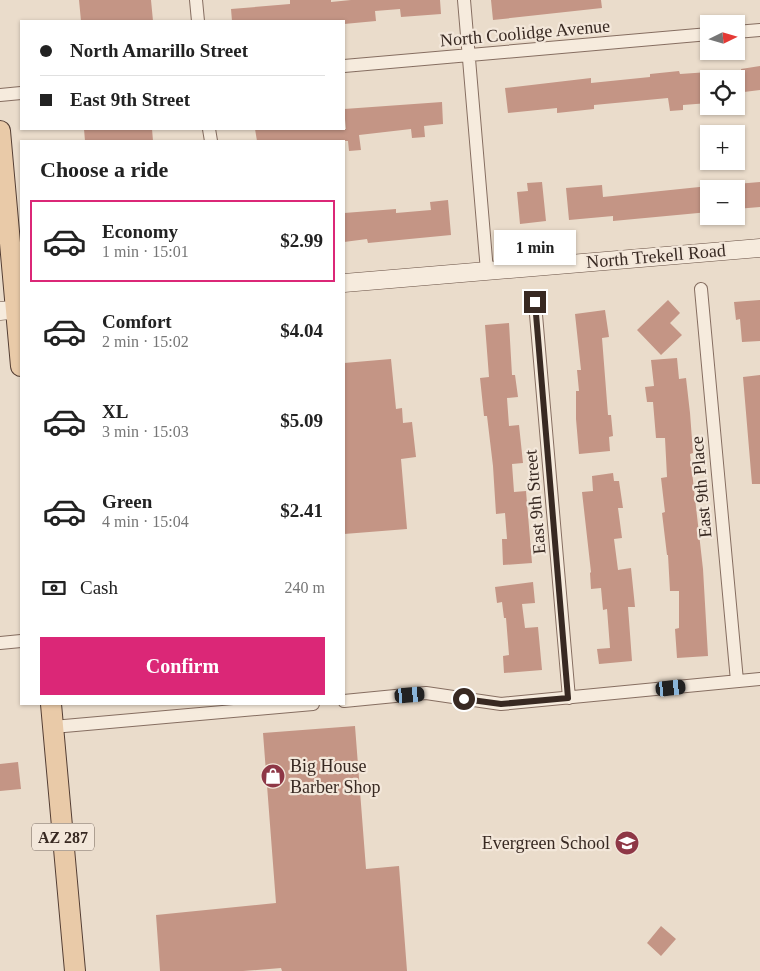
<!DOCTYPE html>
<meta charset="utf-8">
<style>
body{margin:0;font-family:Georgia,serif;background:#f6f6f6;color:#222;height:100vh;display:flex;flex-direction:column;font-size:19px;white-space:nowrap}
*{box-sizing:border-box;margin:0}
p{font-size:16px;color:#767676}
.icon{flex:none;width:28px;height:28px;fill:none;stroke:currentColor;stroke-width:2;stroke-linecap:round;stroke-linejoin:round}
.map{position:relative;flex:1;overflow:hidden}
.sheet{position:absolute;left:20px;top:140px;width:325px;height:565px;display:flex;flex-direction:column;background:#fff;border-radius:0px;box-shadow:0 1px 4px #0004}
.sheet>*{flex:none}
.hud{position:absolute;left:20px;top:20px;width:325px;height:110px;border-radius:0px;box-shadow:0 1px 4px #0004;display:grid;align-content:center;height:110px;padding:0 20px;background:#fff}
.needle{width:32px;rotate:85deg}
.fabs{position:absolute;left:700px;top:15px;display:grid;gap:10px}
.fabs a{display:grid;place-items:center;width:45px;height:45px;border-radius:0px;background:#fff;box-shadow:0 1px 4px #0004;font-size:25px}
.end{position:absolute;width:22px;height:22px;margin:-11px;border:6px solid #382922;background:#fff;box-shadow:0 0 0 2px #fff}
.from{border-radius:50%}
.bubble{position:absolute;height:35px;border-radius:0px;background:#fff;box-shadow:0 1px 4px #0004;font-size:16px;font-weight:700;line-height:35px;text-align:center}
.car{position:absolute;width:15px;height:30px;margin:-15px -8px;border-radius:6px;box-shadow:0 0 4px 1px #0007;background:linear-gradient(#222 24%,#8ab4d8 0 40%,#222 0 76%,#8ab4d8 0 86%,#222 0)}
.hud b{display:flex;align-items:center;gap:18px;height:48px;font-size:19px}
.hud b+b{border-top:1px solid #e0e0e0}
.hud i{width:12px;height:12px;background:#222}
ul{padding:0;list-style:none}
li{display:flex;align-items:center;gap:15px;height:82px;margin:0 10px 8px;padding:0 10px;border:2px solid transparent;border-radius:0px}
li div{flex:1}
li b{display:block;font-size:19px}
li em{font-style:normal;font-weight:700}
li.selected{border-color:#db2777}
li>.icon{width:45px;height:45px;stroke-width:1.5}
h2{padding:0 20px;font-size:22px;line-height:60px}
.pay{display:flex;align-items:center;gap:12px;height:55px;padding:0 20px;font-size:19px}
.pay p{margin-inline-start:auto}
.action{display:flex;gap:10px;margin-top:auto;padding:10px 20px}
.action a{flex:1;height:58px;border-radius:0px;background:#db2777;color:#fff;font-size:20px;font-weight:700;line-height:58px;text-align:center}
.map>svg:first-child{display:block}
.building{fill:#c49585}
.lines{fill:none;stroke-linecap:round;stroke-linejoin:round}
.minor-casing{stroke:#866e61;stroke-width:14}
.secondary-casing{stroke:#685044;stroke-width:19}
.primary-casing{stroke:#543e34;stroke-width:22}
.minor{stroke:#f6ebdd;stroke-width:12}
.secondary{stroke:#f6ebdd;stroke-width:18}
.primary{stroke:#e9caa8;stroke-width:20}
.route{stroke:#382922;stroke-width:6}
.labels{text-anchor:middle;dominant-baseline:central;stroke-width:4.5;stroke-linejoin:round;paint-order:stroke}
.shield{fill:#f3e7da;stroke:#706259;stroke-width:1}
.shield-label{font-size:16px;font-weight:bold;fill:#382922}
.street-label{font-size:18px;fill:#382922;stroke:#f3e7da}
.poi-label{font-size:18px;fill:#382922;stroke:#f3e7da;text-anchor:start}
</style>
<div class="map">
<svg width="760" height="971" viewBox="0 0 760 971">
<rect width="100%" height="100%" fill="#eadccb"/>
<path class="building" d="M79,0H151L153,21H81Z
M290,0H331V2L351,0H440L441,14L401,17L400,9L375,11L376,21L344,24V21H232L231,9L290,4Z
M491,0H601L602,8L493,20Z
M760,66V90L744,92L741,69Z
M679,71L680,74L709,72V103L683,105V110L670,111L668,98L594,105V109L557,113V108L508,113L505,88L591,78V83L650,77V74Z
M442,102L443,124L424,126L425,137L412,138L411,129L359,135L361,150L349,151L348,141H257L255,129H346L344,109Z
M84,129H152L153,141H85Z
M542,182L546,221L520,224L517,192L528,191L527,183Z
M760,182V207L736,209V184Z
M602,185L603,197L709,186V212L613,221V216L569,220L566,188Z
M448,200L451,235L368,243L367,239L344,242V213L396,209V213L431,210L430,202Z
M668,300L680,313L670,323L682,335L661,355L637,330Z
M760,300V341L742,342L740,319L736,320L734,302Z
M605,310L609,337L602,338L608,415H611L613,436L609,437L610,451L579,454L576,419V391H579L577,370H581L575,314Z
M509,323L512,375H515L518,397L507,398L509,426L519,425L523,463L512,464L514,492L526,491L532,563L503,565L502,539H507L505,513L496,514L493,466L487,416H484L480,378L489,377L485,325Z
M677,358L679,379L686,378L690,413L693,453L690,454L703,569L708,656L677,658L675,629L679,628V591H670L668,555H667L662,513L665,512L661,478L667,477L665,438H656L653,402H647L645,387L654,386L651,360Z
M391,359L396,409L402,408L403,423L412,422L416,457L401,459L407,529L344,534V363Z
M760,375V484H752L743,377Z
M613,473L614,481H619L623,508H618L622,538L614,539L618,570L631,568L635,607H628L632,661L599,664L597,649L610,648L607,609L603,610L601,588L591,589L590,573L591,572L582,492L593,491L592,476Z
M533,582L535,603L522,604L525,628L538,627L542,670L504,673L503,656L509,655L506,618H504L502,602L497,603L495,587Z
M355,726L366,869L399,866L407,971H282L281,968L243,971H160L156,915L276,903L263,733Z
M18,762L21,789L0,791V764Z
M661,926L676,939L661,956L647,943Z"/>
<g class="lines">
<defs>
<path id="minor" d="M196,0L198,21
M464,0L487,271
M736,32L760,30
M344,66L709,34
M0,95L21,93
M209,129L211,141
M701,289L737,681
M535,303L569,698
M0,643L21,641
M344,701L426,693L501,704L760,679
M53,727L313,704"/>
<path id="secondary" d="M344,283L760,248
M0,311L21,309"/>
<path id="primary" d="M0,131L21,366
M51,704L75,971"/>
</defs>
<use href="#minor" class="minor-casing"/>
<use href="#secondary" class="secondary-casing"/>
<use href="#primary" class="primary-casing"/>
<use href="#minor" class="minor"/>
<use href="#secondary" class="secondary"/>
<use href="#primary" class="primary"/>
</g>
<g class="lines">
<path class="route" d="M464,699L501,704L568,698L535,302"/>
</g>
<defs>
<symbol id="shop-disc" viewBox="-11 -11 22 22"><circle r="9.5" fill="#8e3746" stroke="#f3e7da"/><path d="M-5-2.5h2.3a2.7 3.5 0 0 1 5.4 0H5L5.5 6h-11ZM-1.5-2.5h3a1.5 2.3 0 0 0-3 0Z" fill="#fff"/></symbol>
<symbol id="school-disc" viewBox="-11 -11 22 22"><circle r="9.5" fill="#8e3746" stroke="#f3e7da"/><path d="M0-5L7-2L0 1L-7-2ZM-4 1L0 2.5L4 1V4Q0 6-4 4Z" fill="#fff"/></symbol>
</defs>
<g fill-rule="evenodd">
<use href="#shop-disc" x="259" y="762" width="28" height="28"/>
<use href="#school-disc" x="613" y="829" width="28" height="28"/>
</g>
<g class="labels">
<rect class="shield" x="32" y="823.5" width="62" height="27" rx="4"/>
<g class="shield-label">
<text x="63" y="837">AZ 287</text>
</g>
<g class="street-label">
<text transform="translate(525 33) rotate(-5)">North Coolidge Avenue</text>
<text transform="translate(656 256) rotate(-5)">North Trekell Road</text>
<text transform="translate(701 487) rotate(-95)">East 9th Place</text>
<text transform="translate(535 502) rotate(-95)">East 9th Street</text>
</g>
<g class="poi-label">
<text x="290" y="766">Big House<tspan x="290" dy="21">Barber Shop</tspan></text>
<text x="610" y="843" text-anchor="end">Evergreen School</text>
</g>
</g>
</svg>
<div class="fabs">
<a><svg class="needle" viewBox="-14 -14 28 28"><path d="M0-13l5 13h-10z" fill="#e53935"/><path d="M0 13l5-13h-10z" fill="#767676"/></svg></a>
<a><svg class="icon" aria-label="locate" viewBox="0 0 24 24"><circle cx="12" cy="12" r="6"/><path d="M12 2v4M12 18v4M2 12h4M18 12h4"/></svg></a>
<a>+</a>
<a>−</a>
</div>
<i class="end from" style="left:464px;top:699px"></i>
<i class="end" style="left:535px;top:302px"></i>
<div class="bubble" style="left:494px;top:230px;width:82px">1 min</div>
<i class="car" style="left:671px;top:688px;rotate:84deg"></i>
<i class="car" style="left:410px;top:695px;rotate:85deg"></i>
<div class="hud">
<b><i class="from"></i>North Amarillo Street</b>
<b><i></i>East 9th Street</b>
</div>
<section class="sheet">
<h2>Choose a ride</h2>
<ul>
<li class="selected"><svg class="icon" aria-label="car" viewBox="0 0 24 24"><path d="M5 17H2v-5l4-1 3-4h7l3 4 3 1v5h-3M9 17h6M6 11h13"/><circle cx="7" cy="17" r="2"/><circle cx="17" cy="17" r="2"/></svg><div><b>Economy</b><p>1 min · 15:01</p></div><em>$2.99</em></li>
<li><svg class="icon" aria-label="car" viewBox="0 0 24 24"><path d="M5 17H2v-5l4-1 3-4h7l3 4 3 1v5h-3M9 17h6M6 11h13"/><circle cx="7" cy="17" r="2"/><circle cx="17" cy="17" r="2"/></svg><div><b>Comfort</b><p>2 min · 15:02</p></div><em>$4.04</em></li>
<li><svg class="icon" aria-label="car" viewBox="0 0 24 24"><path d="M5 17H2v-5l4-1 3-4h7l3 4 3 1v5h-3M9 17h6M6 11h13"/><circle cx="7" cy="17" r="2"/><circle cx="17" cy="17" r="2"/></svg><div><b>XL</b><p>3 min · 15:03</p></div><em>$5.09</em></li>
<li><svg class="icon" aria-label="car" viewBox="0 0 24 24"><path d="M5 17H2v-5l4-1 3-4h7l3 4 3 1v5h-3M9 17h6M6 11h13"/><circle cx="7" cy="17" r="2"/><circle cx="17" cy="17" r="2"/></svg><div><b>Green</b><p>4 min · 15:04</p></div><em>$2.41</em></li>
</ul>
<div class="pay"><svg class="icon" aria-label="cash" viewBox="0 0 24 24"><path d="M3 7h18v10H3z"/><circle cx="12" cy="12" r="2"/></svg>Cash<p>240 m</p></div>
<div class="action"><a>Confirm</a></div>
</section>
</div>
